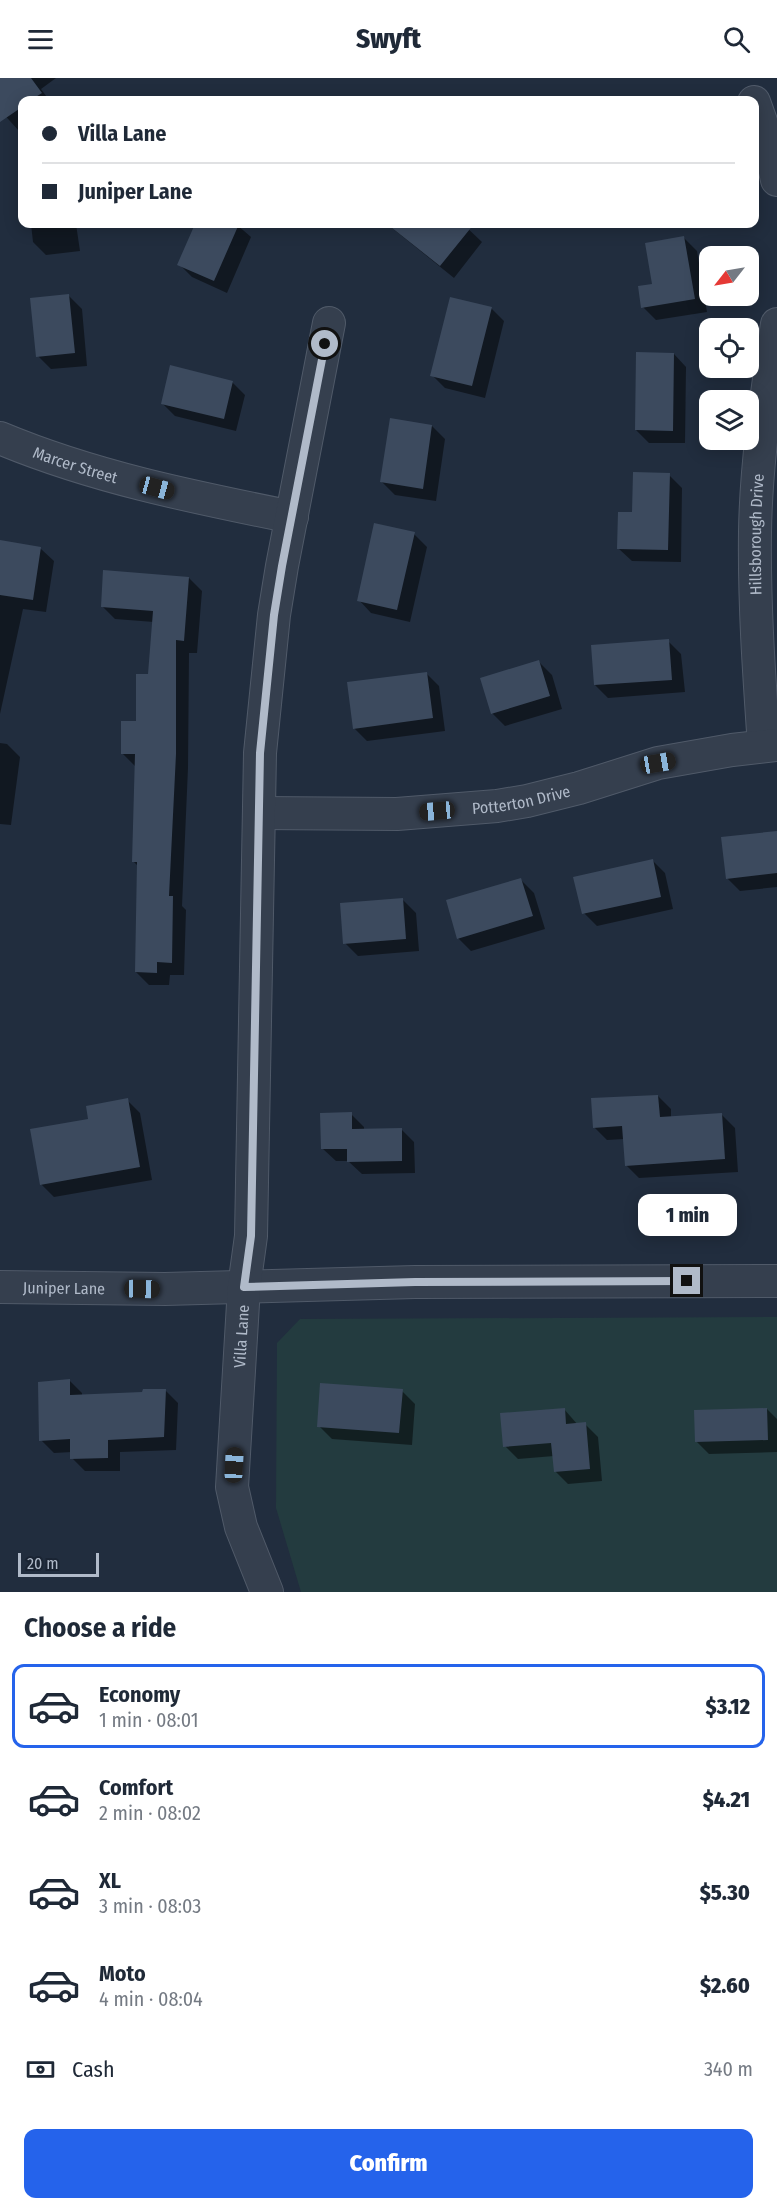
<!DOCTYPE html>
<meta charset="utf-8">
<style>
body{margin:0;font-family:"Fira Sans Condensed",sans-serif;background:#f6f6f7;color:#1f2937;height:100vh;display:flex;flex-direction:column;font-size:22px;white-space:nowrap}
*{box-sizing:border-box;margin:0}
p{font-size:20px;color:#747a83}
.icon{flex:none;width:33px;height:33px;fill:none;stroke:currentColor;stroke-width:2;stroke-linecap:round;stroke-linejoin:round}
.map{position:relative;height:1514px;overflow:hidden}
.sheet{display:flex;flex-direction:column;background:#fff;flex:1}
.sheet>*{flex:none}
.top-card{position:absolute;left:18px;top:18px;width:741px;height:132px;border-radius:12px;box-shadow:0 3px 15px #0003;display:grid;align-content:center;height:132px;padding:0 24px;background:#fff}
.needle{width:39px;rotate:239deg}
.tools{position:absolute;left:699px;top:168px;display:grid;gap:12px}
.tools a{display:grid;place-items:center;width:60px;height:60px;border-radius:12px;background:#fff;box-shadow:0 3px 15px #0003;font-size:30px}
.scale{position:absolute;left:18px;bottom:15px;width:81px;box-sizing:border-box;padding-left:6px;border:3px solid #b0bac9;border-top:0;font-size:16px;line-height:21px;white-space:nowrap;color:#b0bac9;-webkit-text-stroke:4px #1a2433;paint-order:stroke}
.end{position:absolute;width:27px;height:27px;margin:-14px;border:8px solid #b0bac9;background:#111;box-shadow:0 0 0 3px #111}
.from{border-radius:50%}
.bubble{position:absolute;height:42px;border-radius:12px;background:#fff;box-shadow:0 3px 15px #0003;font-size:20px;font-weight:800;line-height:42px;text-align:center}
.car{position:absolute;width:18px;height:36px;margin:-18px -9px;border-radius:8px;box-shadow:0 0 4px 2px #0007;background:linear-gradient(#222 24%,#8ab4d8 0 40%,#222 0 76%,#8ab4d8 0 86%,#222 0)}
.top-card b{display:flex;align-items:center;gap:21px;height:57px;font-size:22px}
.top-card b+b{border-top:2px solid #e0e1e3}
.top-card i{width:15px;height:15px;background:#1f2937}
ul{padding:0;list-style:none}
li{display:flex;align-items:center;gap:18px;height:84px;margin:0 12px 9px;padding:0 12px;border:3px solid transparent;border-radius:12px}
li div{flex:1}
li b{display:block;font-size:22px}
li em{font-style:normal;font-weight:800}
li.on{border-color:#2563eb}
li>.icon{width:54px;height:54px;stroke-width:1.5}
h2{padding:0 24px;font-size:27px;line-height:72px}
.pay{display:flex;align-items:center;gap:15px;height:66px;padding:0 24px;font-size:22px}
.pay p{margin-inline-start:auto}
.button{display:flex;gap:12px;margin-top:auto;padding:12px 24px}
.button a{flex:1;height:69px;border-radius:12px;background:#2563eb;color:#fff;font-size:24px;font-weight:800;line-height:69px;text-align:center}
header{display:flex;justify-content:space-between;align-items:center;height:78px;padding:0 24px;background:#fff;font-size:27px;font-weight:800}
.map>svg:first-child{display:block}
.green{fill:#233b3f}
.shadow{fill:#0007}
.building{fill:#3c4a5e}
.lines{fill:none;stroke-linecap:round;stroke-linejoin:round}
.street-casing{stroke:#505a69;stroke-width:34}
.street{stroke:#353f4e;stroke-width:32}
.route{stroke:#b0bac9;stroke-width:8}
.labels{text-anchor:middle;dominant-baseline:central;stroke-width:4.5;stroke-linejoin:round;paint-order:stroke}
.street-label{font-size:16px;fill:#b0bac9;stroke:#1a2433}
</style>
<header><svg class="icon" aria-label="menu" viewBox="0 0 24 24"><path d="M4 6h16M4 12h16M4 18h16"/></svg>Swyft<svg class="icon" aria-label="search" viewBox="0 0 24 24"><circle cx="10" cy="10" r="6"/><path d="M15 15l6 6"/></svg></header>
<div class="map">
<svg width="777" height="1514" viewBox="0 0 777 1514">
<rect width="100%" height="100%" fill="#212d3e"/>
<path class="green" d="M777,1239V1514H301L276,1430L277,1265L300,1241Z"/>
<path class="shadow" d="M0,0H56L41,11L49,22H22V50L19,53L0,32Z
M31,146H76L80,173L46,177L33,164Z
M197,146H236L251,159L227,215L192,199L179,186Z
M387,146H463L482,164L454,200Z
M684,160L697,173L707,234L656,242L643,229Z
M69,218L82,231L87,288L51,291L38,278Z
M491,230L504,243L485,320L445,310L432,297Z
M674,276L686,289L685,365H649L636,352Z
M232,304L245,317L236,353L175,338L162,325Z
M432,348L445,361L436,423L395,417L382,404Z
M669,397L682,410L681,484L632,483L619,471Z
M414,456L427,469L410,544L371,535L359,522Z
M0,464L41,471L54,483L46,534L23,531L0,636Z
M189,500L202,513L197,575H189L188,690L182,828L186,832L184,897H170L169,907H149L136,894L138,788L133,783L136,689L122,675L138,645L149,598L154,544L115,541L102,528Z
M668,563L681,576L685,614L608,620L595,607Z
M539,584L552,597L562,631L505,648L492,635Z
M426,595L439,608L445,653L367,663L354,650Z
M0,665L7,666L20,679L11,747L0,746Z
M777,755V809L740,813L727,800Z
M652,782L665,795L673,831L597,848L584,835Z
M521,802L534,815L545,851L471,873L458,860Z
M403,822L416,835L419,873L358,878L345,865Z
M658,1018L671,1031V1040L722,1037L735,1050L738,1094L639,1100L626,1087L624,1061L607,1062L594,1049Z
M127,1022L140,1035L152,1102L54,1119L41,1106L90,1042Z
M351,1036L364,1049V1052L401,1051L414,1064L415,1095L362,1096L348,1083H336L323,1071Z
M69,1302L82,1315V1318L144,1316L165,1312L178,1325L176,1372L120,1374V1393H85L72,1380V1374L54,1375L41,1362Z
M402,1313L415,1326L412,1367L332,1361L319,1348Z
M564,1331L578,1347L585,1346L598,1359L602,1403L568,1406L555,1393L554,1378L518,1381L505,1368Z
M767,1331L777,1341V1374L709,1376L696,1363Z"/>
<path class="building" d="M0,0H31L42,15L31,22H22V29L0,44Z
M195,146H239L214,203L177,187Z
M387,146H474L440,188Z
M684,158L695,221L641,230L638,208L652,206L645,165Z
M69,216L75,275L36,279L30,220Z
M450,219L492,229L472,308L430,298Z
M636,274L674,275L673,353L635,352Z
M170,287L233,303L224,341L161,326Z
M390,340L432,347L423,411L380,404Z
M633,394L670,395L668,472L617,471L618,434H632Z
M374,445L415,454L397,532L357,523Z
M0,462L41,469L33,522L0,517Z
M103,492L189,499L184,563L176,562V676L169,818H173L172,885L157,884V895L135,894L137,784H132L135,676H121V643H136V596H148L153,533L101,529Z
M669,561L672,602L594,607L591,567Z
M539,582L550,618L491,636L480,600Z
M427,594L433,640L353,651L347,604Z
M777,753V795L726,801L721,759Z
M653,781L661,819L582,836L573,799Z
M521,800L533,838L457,861L446,822Z
M403,820L406,861L343,866L340,825Z
M658,1017L660,1039L722,1035L725,1081L625,1088L622,1048L593,1050L591,1020Z
M128,1020L140,1089L40,1107L30,1051L88,1041L86,1028Z
M352,1034V1051L402,1050V1083L347,1084V1071H321L320,1035Z
M70,1301V1317L142,1314L143,1311H166L164,1359L108,1362V1380L70,1381V1361L39,1363L38,1304Z
M320,1305L403,1311L399,1355L317,1349Z
M565,1330L566,1346L586,1344L590,1391L554,1394L551,1365L503,1369L500,1335Z
M767,1330L768,1362L695,1364L694,1332Z"/>
<g class="lines">
<defs>
<g id="street">
<path d="M754,24L768,63L777,102"/>
<path id="s1" d="M0,360C93,399 193,419 292,439"/>
<path id="s2" d="M764,668C759,596 754,525 755,454C756,384 767,314 777,246"/>
<path id="s3" d="M260,735L397,736L497,728L527,723L579,710L658,685L732,672L777,667"/>
<path id="s4" d="M0,1209L165,1211L415,1204L777,1203"/>
<path id="s5" d="M267,1514L241,1449L232,1409L244,1209L251,1158L260,675L274,537L282,488L329,245"/>
</g>
</defs>
<use href="#street" class="street-casing"/>
<use href="#street" class="street"/>
</g>
<g class="lines">
<path class="route" d="M325,266L282,488L274,537L260,675L251,1158L244,1209L415,1204L687,1203"/>
</g>
<g class="labels">
<g class="street-label">
<text stroke="none"><textPath href="#s1" startOffset="80">Marcer Street</textPath></text>
<text stroke="none"><textPath href="#s2" startOffset="212">Hillsborough Drive</textPath></text>
<text stroke="none"><textPath href="#s3" startOffset="262">Potterton Drive</textPath></text>
<text stroke="none"><textPath href="#s4" startOffset="64">Juniper Lane</textPath></text>
<text stroke="none"><textPath href="#s5" startOffset="262">Villa Lane</textPath></text>
</g>
</g>
</svg>
<div class="tools">
<a><svg class="needle" viewBox="-14 -14 28 28"><path d="M0-13l5 13h-10z" fill="#e53935"/><path d="M0 13l5-13h-10z" fill="#747a83"/></svg></a>
<a><svg class="icon" aria-label="locate" viewBox="0 0 24 24"><circle cx="12" cy="12" r="6"/><path d="M12 2v4M12 18v4M2 12h4M18 12h4"/></svg></a>
<a><svg class="icon" aria-label="layers" viewBox="0 0 24 24"><path d="M12 4l9 5-9 5-9-5zM3 14l9 5 9-5"/></svg></a>
</div>
<div class="scale">20 m</div>
<i class="end from" style="left:325px;top:266px"></i>
<i class="end" style="left:687px;top:1203px"></i>
<div class="bubble" style="left:638px;top:1116px;width:99px">1 min</div>
<i class="car" style="left:157px;top:410px;rotate:105deg"></i>
<i class="car" style="left:658px;top:685px;rotate:80deg"></i>
<i class="car" style="left:437px;top:733px;rotate:265deg"></i>
<i class="car" style="left:142px;top:1211px;rotate:91deg"></i>
<i class="car" style="left:234px;top:1387px;rotate:3deg"></i>
<div class="top-card">
<b><i class="from"></i>Villa Lane</b>
<b><i></i>Juniper Lane</b>
</div>
</div>
<section class="sheet">
<h2>Choose a ride</h2>
<ul>
<li class="on"><svg class="icon" aria-label="car" viewBox="0 0 24 24"><path d="M5 17H2v-5l4-1 3-4h7l3 4 3 1v5h-3M9 17h6M6 11h13"/><circle cx="7" cy="17" r="2"/><circle cx="17" cy="17" r="2"/></svg><div><b>Economy</b><p>1 min · 08:01</p></div><em>$3.12</em></li>
<li><svg class="icon" aria-label="car" viewBox="0 0 24 24"><path d="M5 17H2v-5l4-1 3-4h7l3 4 3 1v5h-3M9 17h6M6 11h13"/><circle cx="7" cy="17" r="2"/><circle cx="17" cy="17" r="2"/></svg><div><b>Comfort</b><p>2 min · 08:02</p></div><em>$4.21</em></li>
<li><svg class="icon" aria-label="car" viewBox="0 0 24 24"><path d="M5 17H2v-5l4-1 3-4h7l3 4 3 1v5h-3M9 17h6M6 11h13"/><circle cx="7" cy="17" r="2"/><circle cx="17" cy="17" r="2"/></svg><div><b>XL</b><p>3 min · 08:03</p></div><em>$5.30</em></li>
<li><svg class="icon" aria-label="car" viewBox="0 0 24 24"><path d="M5 17H2v-5l4-1 3-4h7l3 4 3 1v5h-3M9 17h6M6 11h13"/><circle cx="7" cy="17" r="2"/><circle cx="17" cy="17" r="2"/></svg><div><b>Moto</b><p>4 min · 08:04</p></div><em>$2.60</em></li>
</ul>
<div class="pay"><svg class="icon" aria-label="cash" viewBox="0 0 24 24"><path d="M3 7h18v10H3z"/><circle cx="12" cy="12" r="2"/></svg>Cash<p>340 m</p></div>
<div class="button"><a>Confirm</a></div>
</section>
